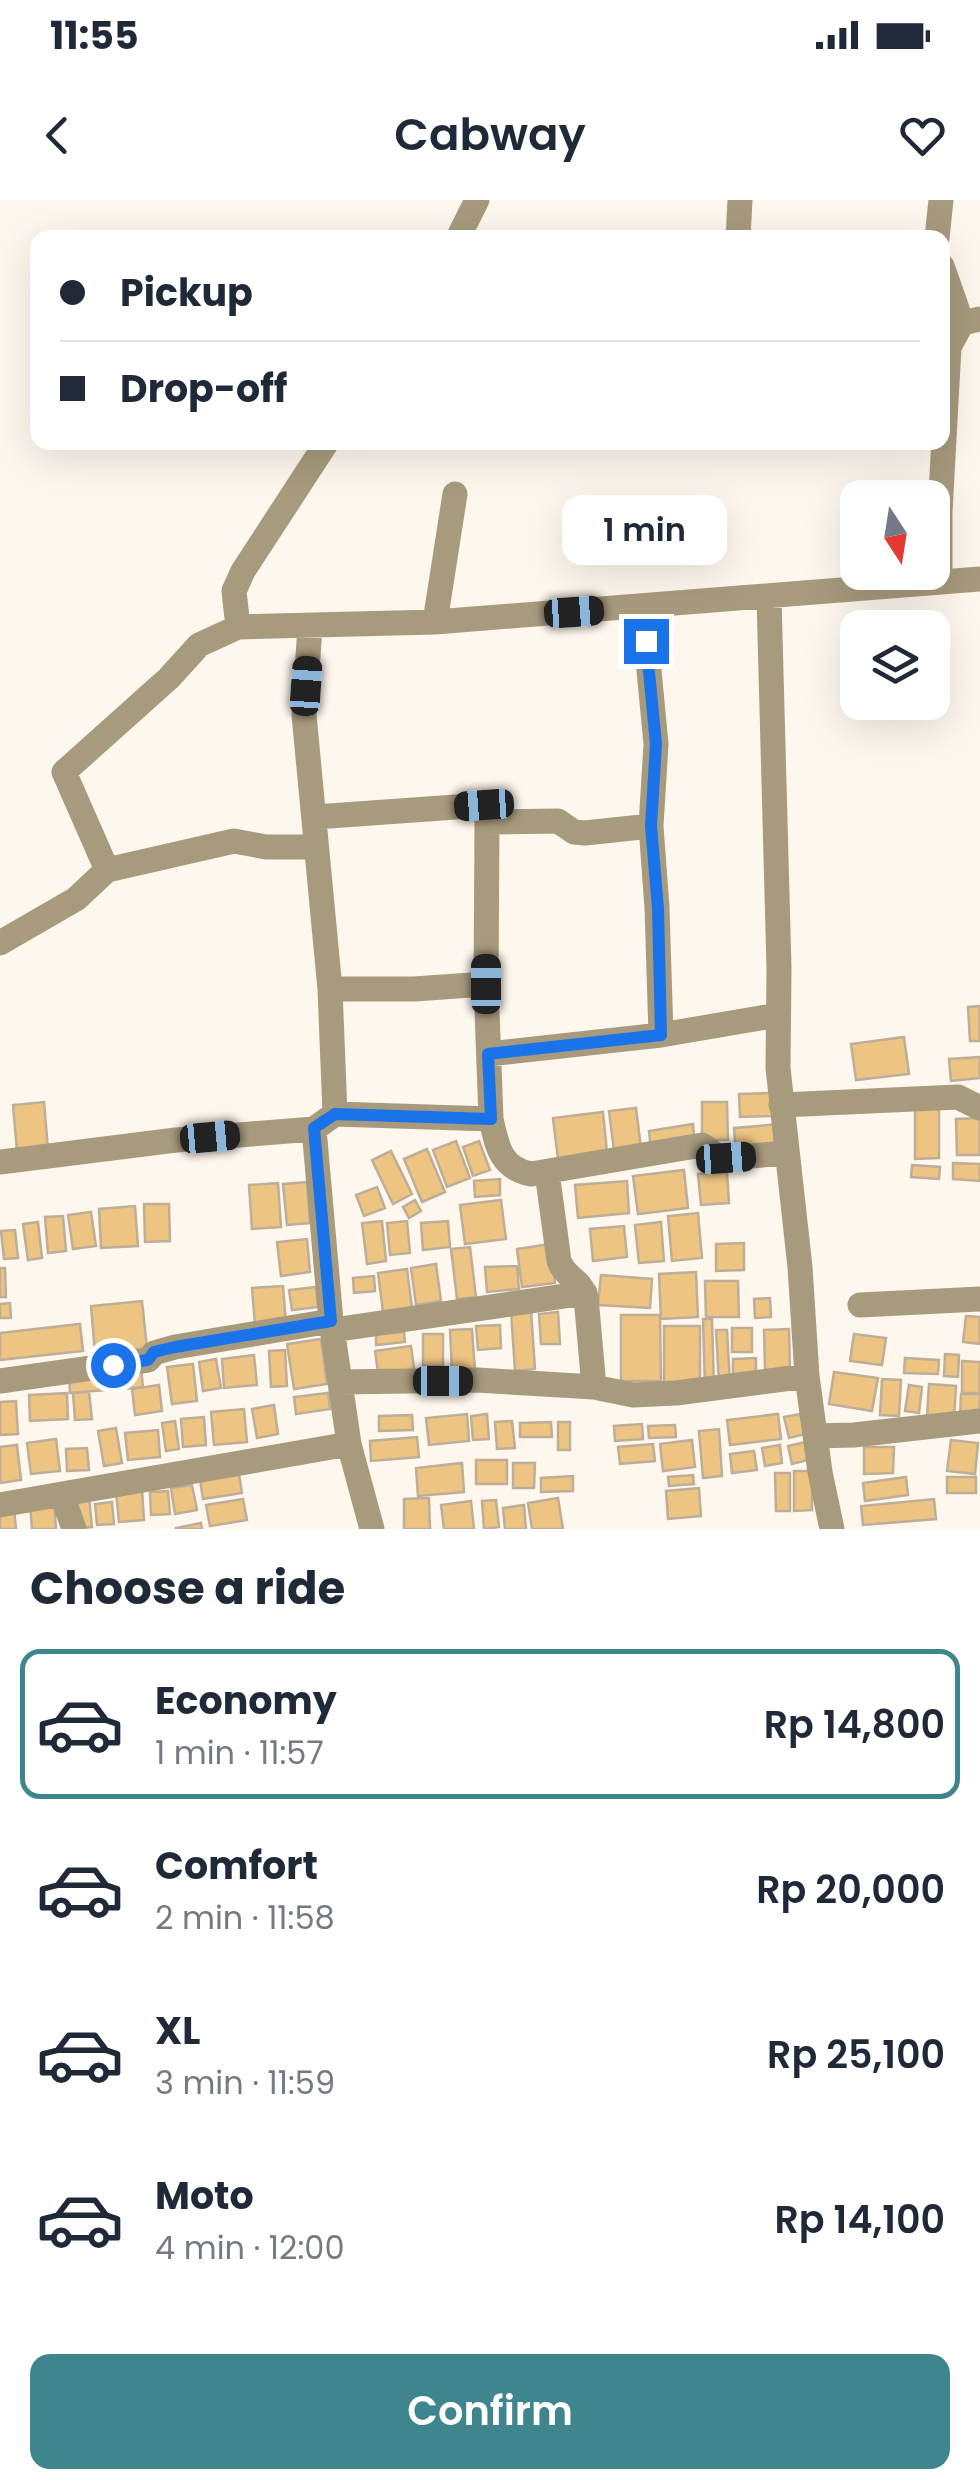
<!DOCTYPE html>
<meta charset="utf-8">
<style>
body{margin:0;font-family:Poppins,sans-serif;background:#f2f2f3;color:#1f2937;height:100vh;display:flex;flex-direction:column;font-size:38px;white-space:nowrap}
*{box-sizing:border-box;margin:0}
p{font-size:32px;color:#747a83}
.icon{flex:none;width:55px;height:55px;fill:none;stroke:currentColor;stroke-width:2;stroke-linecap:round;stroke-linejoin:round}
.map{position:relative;height:1329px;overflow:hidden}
.sheet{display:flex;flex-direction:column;background:#fff;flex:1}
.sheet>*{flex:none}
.top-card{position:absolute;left:30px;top:30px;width:920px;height:220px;border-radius:20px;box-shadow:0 10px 40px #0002;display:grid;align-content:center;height:220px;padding:0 30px;background:#fff}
.needle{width:65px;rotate:168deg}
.fabs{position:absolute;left:840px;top:280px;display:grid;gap:20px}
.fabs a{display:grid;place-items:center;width:110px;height:110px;border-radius:20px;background:#fff;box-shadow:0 10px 40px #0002;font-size:50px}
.end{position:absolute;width:45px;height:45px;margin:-22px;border:12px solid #1a73e8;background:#fff;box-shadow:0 0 0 5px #fff}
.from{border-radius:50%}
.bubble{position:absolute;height:70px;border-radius:20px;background:#fff;box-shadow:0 10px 40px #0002;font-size:32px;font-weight:600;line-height:70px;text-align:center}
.car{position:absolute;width:30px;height:60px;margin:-30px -15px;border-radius:12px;box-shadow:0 0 8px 2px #0007;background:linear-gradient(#222 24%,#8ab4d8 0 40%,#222 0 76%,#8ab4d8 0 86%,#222 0)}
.top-card b{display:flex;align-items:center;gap:35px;height:95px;font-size:38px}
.top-card b+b{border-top:2px solid #e0e1e3}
.top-card i{width:25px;height:25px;background:#1f2937}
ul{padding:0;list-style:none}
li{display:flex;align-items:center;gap:30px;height:150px;margin:0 20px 15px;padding:0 10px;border:5px solid transparent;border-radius:20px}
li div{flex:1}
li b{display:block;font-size:38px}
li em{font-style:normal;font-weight:600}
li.active{border-color:#3e858d}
li>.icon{width:90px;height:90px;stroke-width:1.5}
h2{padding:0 30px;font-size:45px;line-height:120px}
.primary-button{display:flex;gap:20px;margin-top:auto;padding:20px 30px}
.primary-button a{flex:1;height:115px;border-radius:20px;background:#3e858d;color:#fff;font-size:40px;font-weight:600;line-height:115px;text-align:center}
.status{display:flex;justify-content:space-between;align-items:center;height:70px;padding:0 50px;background:#fff;direction:ltr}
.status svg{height:28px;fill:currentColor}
header{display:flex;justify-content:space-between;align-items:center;height:130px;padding:0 30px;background:#fff;font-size:45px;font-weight:600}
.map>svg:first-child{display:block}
.building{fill:#eec483;stroke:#beae97;stroke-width:2.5}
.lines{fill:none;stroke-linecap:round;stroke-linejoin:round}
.minor{stroke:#a79a7d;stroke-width:25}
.route{stroke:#1a73e8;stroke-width:12}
</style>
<div class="status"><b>11:55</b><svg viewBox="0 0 49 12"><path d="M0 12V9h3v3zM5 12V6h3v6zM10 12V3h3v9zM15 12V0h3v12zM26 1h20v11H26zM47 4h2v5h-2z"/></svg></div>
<header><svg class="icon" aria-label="back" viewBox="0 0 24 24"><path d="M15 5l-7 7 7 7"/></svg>Cabway<svg class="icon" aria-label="heart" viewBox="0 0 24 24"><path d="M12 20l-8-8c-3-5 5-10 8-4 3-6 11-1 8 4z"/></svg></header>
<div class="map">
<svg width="980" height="1329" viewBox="0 0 980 1329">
<rect width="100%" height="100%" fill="#fef7ed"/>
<path class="building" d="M980,806V841H970L968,807Z
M904,837L909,874L856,880L851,844Z
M980,857V878L951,881L949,859Z
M773,893L774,916L740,917L739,894Z
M44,902L48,949L17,951L13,905Z
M702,902H727L728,940H702Z
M636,908L641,948L614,951L609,911Z
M939,908V958L915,959V909Z
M603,912L607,952L558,959L553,918Z
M980,918V955H957L956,919Z
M693,924L695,944L651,950L649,931Z
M780,924L782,952L736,955L734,928Z
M456,941L470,978L447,987L433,950Z
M479,941L490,970L473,976L463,947Z
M427,949L445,992L422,1002L404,959Z
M391,951L412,994L393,1004L372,960Z
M953,963L980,964V981L953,979Z
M912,965L940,967L939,979L911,977Z
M684,970L688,1008L638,1014L633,976Z
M727,972L729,1003L701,1005L698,974Z
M500,979V995L475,997L474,981Z
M627,981L629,1013L578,1018L575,985Z
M307,982L310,1023L287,1025L283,984Z
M278,983L281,1027L252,1029L249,985Z
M377,987L385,1008L364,1016L356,995Z
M415,1000L421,1011L409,1018L403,1007Z
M501,1000L506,1039L465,1044L460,1005Z
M144,1004H169L170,1041L145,1042Z
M135,1006L138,1046L101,1048L99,1009Z
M91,1012L96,1046L73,1049L68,1015Z
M698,1013L702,1058L672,1061L668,1016Z
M63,1016L66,1051L48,1053L45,1017Z
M382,1021L386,1061L367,1064L362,1023Z
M407,1021L410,1053L390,1055L387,1023Z
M448,1021L450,1047L423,1050L421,1023Z
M38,1022L42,1058L28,1060L23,1024Z
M661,1022L664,1061L639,1063L635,1025Z
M624,1026L627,1057L593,1061L590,1029Z
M15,1030L18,1058L4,1059L1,1031Z
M307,1039L310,1072L281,1076L277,1042Z
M744,1043V1070L716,1071V1044Z
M550,1044L555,1083L522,1087L517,1049Z
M470,1047L476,1097L457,1099L451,1049Z
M436,1064L441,1101L416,1105L411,1068Z
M517,1066L519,1089L487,1092L485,1067Z
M0,1068H5L6,1097H0Z
M407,1069L412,1108L383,1112L378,1073Z
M696,1072L698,1117L661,1119L659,1074Z
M601,1075L652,1079L650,1108L598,1105Z
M374,1076L375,1091L354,1093L353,1078Z
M705,1081H738L739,1117H706Z
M283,1086L286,1123L255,1125L252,1088Z
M316,1087L318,1107L292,1110L289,1090Z
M770,1098L771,1117L755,1118L754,1099Z
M142,1101L147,1148L95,1153L91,1106Z
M10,1103L11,1118H0V1104Z
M531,1110L535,1169L515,1171L511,1111Z
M558,1112L560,1144H541L539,1114Z
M621,1115H660L661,1181H621Z
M966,1116L980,1117V1144L963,1142Z
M703,1119H712L714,1187H705Z
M80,1124L83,1151L0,1160V1133Z
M500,1125L501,1148L478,1150L476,1126Z
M664,1126H700V1184H664Z
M732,1128H752V1152H732Z
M472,1129L475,1171L452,1172L450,1130Z
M789,1129L790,1169L765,1170L764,1130Z
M716,1130H727L730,1184H719Z
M404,1132L405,1142L376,1145V1134Z
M423,1134H443V1166H423Z
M854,1134L886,1138L882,1165L850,1161Z
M321,1139L327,1184L294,1189L287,1144Z
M411,1146L415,1175L379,1180L375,1151Z
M285,1150L287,1186L271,1187L269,1151Z
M945,1154L959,1155L958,1177L944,1176Z
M254,1155L257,1185L224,1188L222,1159Z
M756,1158V1176H733V1159Z
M905,1158L939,1160L938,1174L904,1173Z
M216,1159L221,1188L203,1191L199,1162Z
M962,1161L980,1162V1193H962Z
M193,1164L197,1201L172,1204L167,1167Z
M141,1168L143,1187L70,1193L69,1173Z
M834,1172L878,1178L872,1211L829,1204Z
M882,1179L901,1180L899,1216L880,1215Z
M929,1184L956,1186L954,1219L927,1217Z
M159,1185L162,1211L135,1215L132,1189Z
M909,1185L922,1187L919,1213L905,1211Z
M89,1192L92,1219L75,1220L73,1193Z
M67,1193L68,1219L30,1221L29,1195Z
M328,1193L330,1209L296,1214L294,1197Z
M961,1194H980V1217H960Z
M16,1201L18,1234L0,1235V1202Z
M274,1205L278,1234L257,1238L252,1209Z
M244,1209L247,1242L214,1245L211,1212Z
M467,1214L469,1241L429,1245L426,1218Z
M487,1214L489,1239L473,1240L471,1216Z
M778,1214L781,1239L730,1245L727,1220Z
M800,1214L805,1234L789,1238L784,1217Z
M412,1215L413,1230L379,1231V1216Z
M204,1217L206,1245L183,1247L181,1219Z
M175,1221L179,1249L166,1251L162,1223Z
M512,1221L515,1248L497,1249L495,1222Z
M551,1222L552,1237H520V1223Z
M558,1222H570V1250H558Z
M642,1224L643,1239L615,1241L614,1226Z
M675,1225L676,1237L649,1238L648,1226Z
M116,1228L122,1263L104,1266L98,1231Z
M719,1229L722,1276L703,1278L699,1231Z
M158,1230L160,1257L128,1260L125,1233Z
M417,1237L419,1257L371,1261L370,1241Z
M56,1239L60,1271L31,1274L27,1243Z
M692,1240L695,1267L663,1271L660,1244Z
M951,1240L978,1243L975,1274L947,1271Z
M810,1241L815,1258L792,1264L788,1246Z
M653,1244L655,1261L620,1264L618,1247Z
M17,1245L21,1280L0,1283V1247Z
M780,1245L782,1263L765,1266L762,1248Z
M864,1247H894L893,1273L864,1274Z
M87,1248L89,1270L67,1271L66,1249Z
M754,1251L757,1270L732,1273L730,1254Z
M476,1260H507V1284H476Z
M462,1263L464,1292L418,1296L416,1268Z
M513,1263H535L534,1288H513Z
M794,1271H812V1310L794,1311Z
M775,1273H790V1311H776Z
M239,1274L242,1293L203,1299L200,1280Z
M693,1275L694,1284L669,1286L668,1277Z
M573,1276V1291L541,1292V1278Z
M906,1277L908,1295L865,1301L863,1283Z
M947,1277H976V1293H947Z
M192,1285L197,1310L175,1314L171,1288Z
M699,1288L701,1316L668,1319L666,1291Z
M142,1289L144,1320L119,1322L116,1292Z
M168,1291L170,1314L151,1315L150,1292Z
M89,1296L92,1327L78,1328L75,1298Z
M429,1298L430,1329H404V1299Z
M558,1298L563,1329H532L528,1303Z
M243,1299L247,1320L210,1326L206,1305Z
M934,1299L936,1319L863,1325L861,1306Z
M496,1300L499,1327L484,1329L482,1301Z
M54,1301L56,1329H32L30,1303Z
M471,1301L474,1329H444L441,1305Z
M112,1302L114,1324L97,1325L95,1304Z
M524,1305L526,1329H505L503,1308Z
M14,1308L16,1329H0V1310Z
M201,1323L202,1329H176V1328Z"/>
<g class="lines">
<path class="minor" d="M458,38L477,0
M738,38L740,0
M937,38L941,0
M942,66L962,123
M940,381V312L949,147L962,123L980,119
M643,407L656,544L651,626L657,708L661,835
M435,422L455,294
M238,427L234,391L243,371L327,242
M310,427L304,515L330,789L335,914
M315,617L484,605L487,622L486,784
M487,622L558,621L574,632L585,633L651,626
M107,670L64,572L169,478L199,445L238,427L435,422L980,379
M0,743L76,699L107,670L234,641L266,647H316
M489,854L661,835L778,815
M781,905L958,897L980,908
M491,919C497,945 500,968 531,974L702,945L719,957L727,958L786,953
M314,929L331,1121L349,1244L372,1329
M0,962L176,940L314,929L335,914L491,919L486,784L414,789H330
M547,972L559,1061C566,1079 580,1078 586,1097L594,1187
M860,1105L980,1099
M333,1130L585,1093
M807,1176L820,1272L832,1329
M0,1181L148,1160L154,1153L175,1147L331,1121
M341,1182L477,1180L594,1187L633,1195L676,1193L807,1176L800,1067L778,868L779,768L769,398
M815,1236L854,1235L980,1221
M62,1295L74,1329
M0,1305L349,1244"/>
</g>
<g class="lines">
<path class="route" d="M113,1165L148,1160L154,1152L175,1147L331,1121L314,928L335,914L491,919L488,854L661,835L658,708L651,626L656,544L646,441"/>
</g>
</svg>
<div class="fabs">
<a><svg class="needle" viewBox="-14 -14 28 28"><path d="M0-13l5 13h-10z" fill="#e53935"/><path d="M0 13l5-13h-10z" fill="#747a83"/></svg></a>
<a><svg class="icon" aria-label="layers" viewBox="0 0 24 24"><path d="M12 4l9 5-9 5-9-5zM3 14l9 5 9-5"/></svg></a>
</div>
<i class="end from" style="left:113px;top:1165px"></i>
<i class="end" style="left:646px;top:441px"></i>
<div class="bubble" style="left:562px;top:295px;width:165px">1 min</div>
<i class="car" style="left:574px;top:412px;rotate:86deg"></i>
<i class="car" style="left:306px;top:486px;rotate:4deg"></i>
<i class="car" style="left:484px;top:605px;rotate:266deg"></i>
<i class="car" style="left:486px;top:784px;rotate:0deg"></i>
<i class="car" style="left:210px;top:937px;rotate:85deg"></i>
<i class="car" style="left:726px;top:958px;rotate:86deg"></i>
<i class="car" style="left:443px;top:1181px;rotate:90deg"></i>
<div class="top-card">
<b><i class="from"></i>Pickup</b>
<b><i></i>Drop-off</b>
</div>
</div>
<section class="sheet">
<h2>Choose a ride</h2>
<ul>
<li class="active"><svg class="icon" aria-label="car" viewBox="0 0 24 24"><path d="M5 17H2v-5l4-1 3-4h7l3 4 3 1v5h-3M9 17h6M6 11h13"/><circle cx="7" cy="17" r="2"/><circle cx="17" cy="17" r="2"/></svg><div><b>Economy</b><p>1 min · 11:57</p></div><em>Rp 14,800</em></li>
<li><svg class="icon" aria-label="car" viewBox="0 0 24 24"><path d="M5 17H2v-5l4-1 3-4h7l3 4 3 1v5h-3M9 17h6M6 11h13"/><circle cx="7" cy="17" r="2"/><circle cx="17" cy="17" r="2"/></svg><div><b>Comfort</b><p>2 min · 11:58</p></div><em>Rp 20,000</em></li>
<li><svg class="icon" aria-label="car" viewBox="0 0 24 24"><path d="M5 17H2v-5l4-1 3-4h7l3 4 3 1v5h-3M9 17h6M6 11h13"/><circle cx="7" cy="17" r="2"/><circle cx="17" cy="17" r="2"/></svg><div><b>XL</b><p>3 min · 11:59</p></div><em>Rp 25,100</em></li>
<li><svg class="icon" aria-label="car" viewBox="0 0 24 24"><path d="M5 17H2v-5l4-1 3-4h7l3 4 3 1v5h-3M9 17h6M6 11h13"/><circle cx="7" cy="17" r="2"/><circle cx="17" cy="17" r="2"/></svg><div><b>Moto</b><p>4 min · 12:00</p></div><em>Rp 14,100</em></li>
</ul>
<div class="primary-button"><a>Confirm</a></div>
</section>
